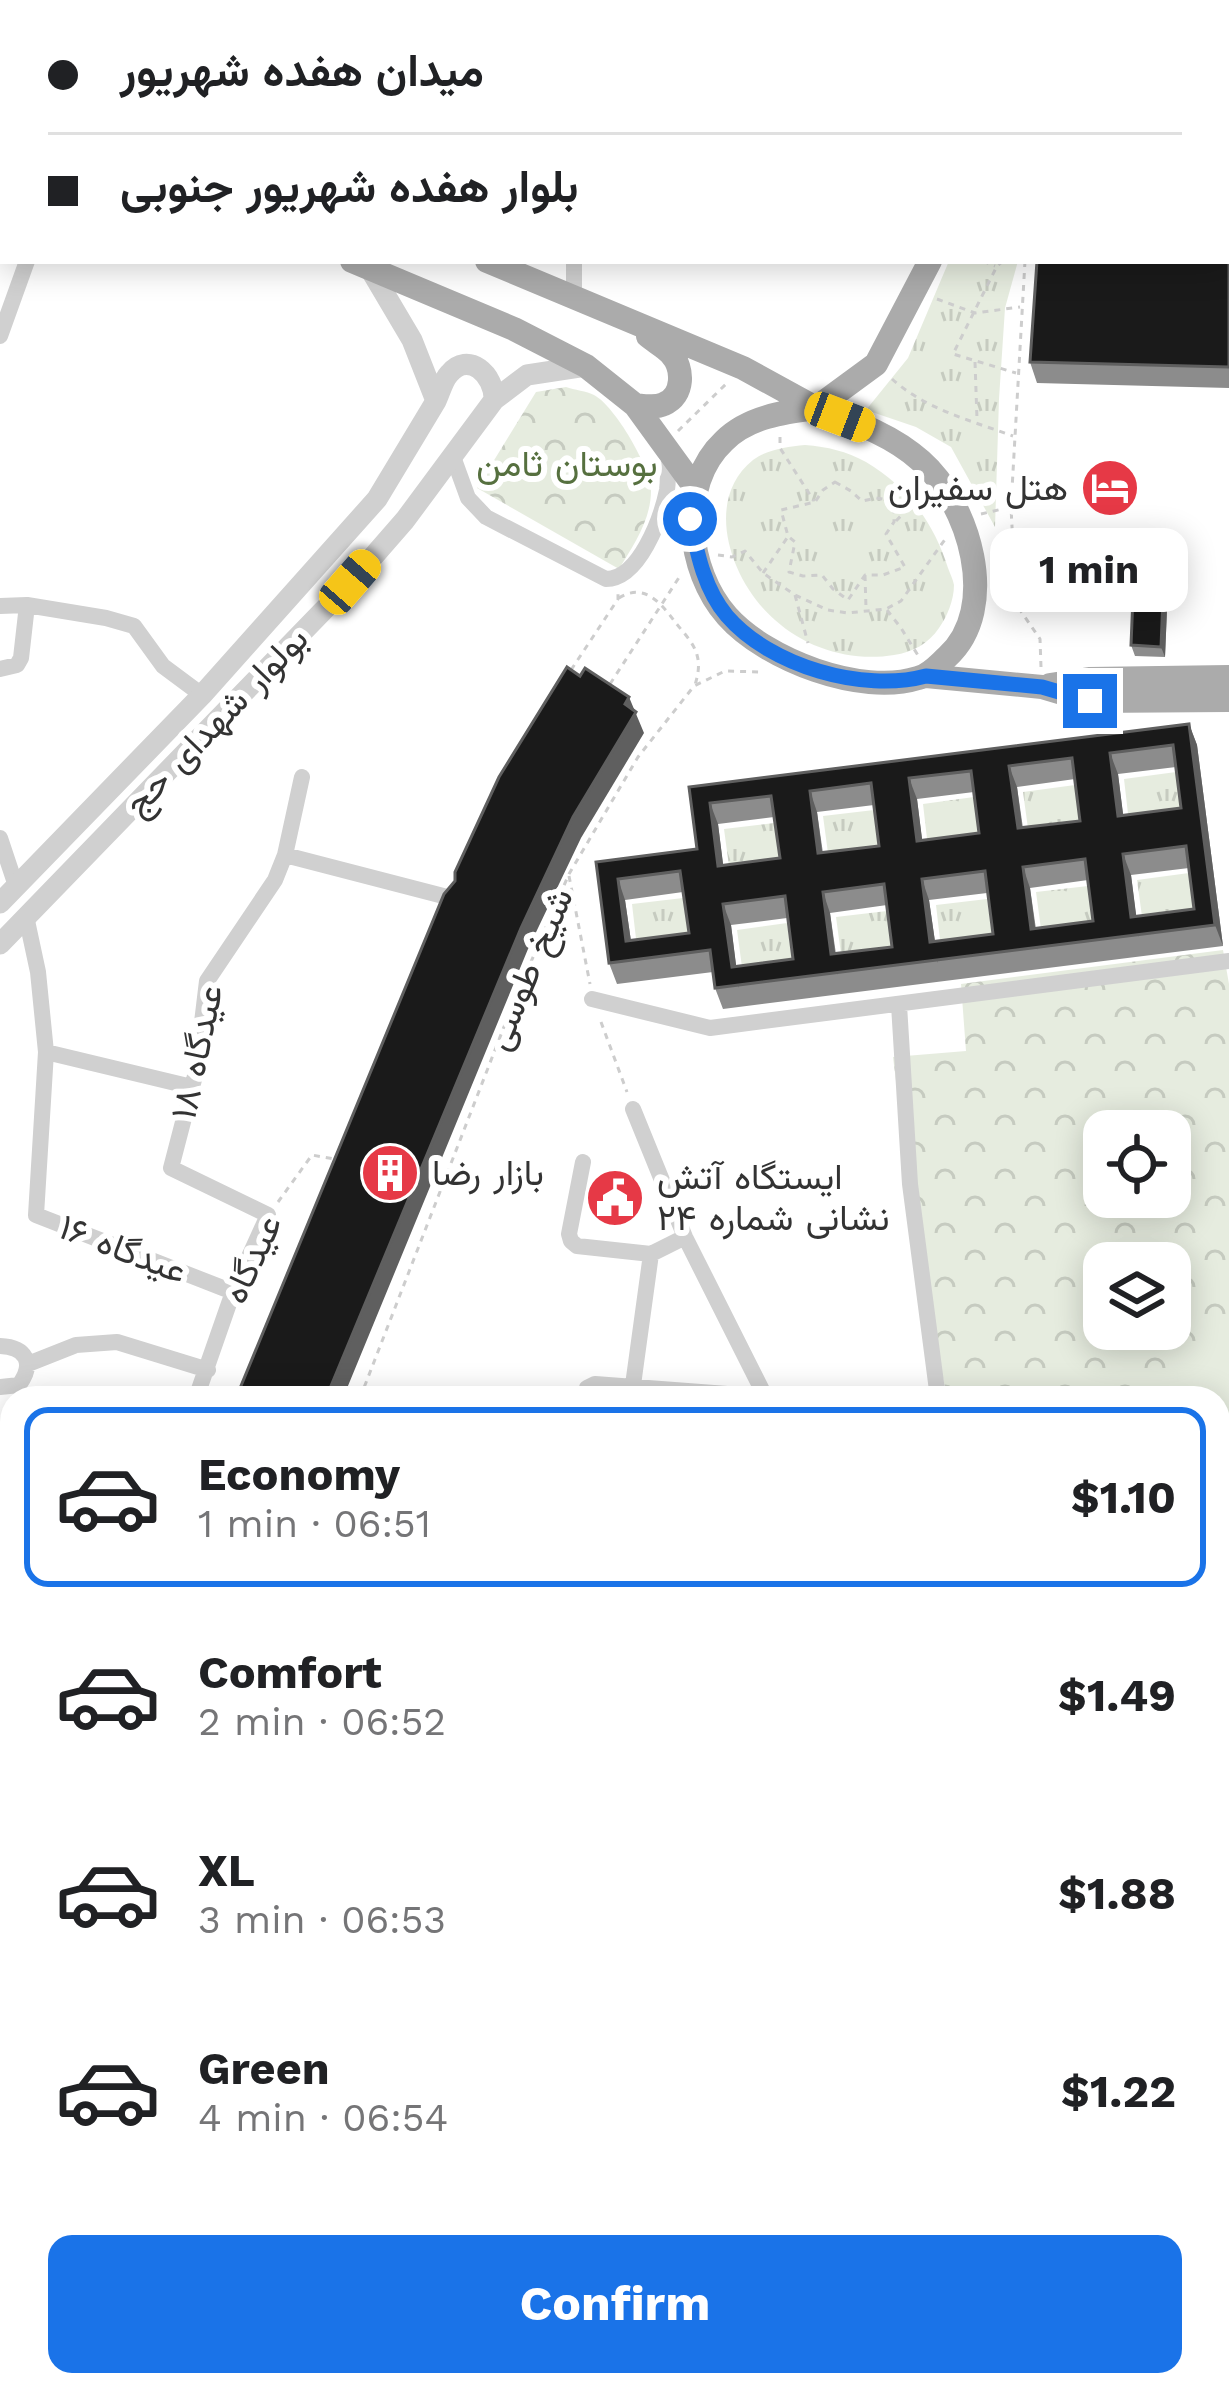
<!DOCTYPE html>
<meta charset="utf-8">
<style>
body{margin:0;font-family:"Work Sans",Vazirmatn,sans-serif;background:#f6f6f6;color:#202124;height:100vh;display:flex;flex-direction:column;font-size:45px;white-space:nowrap}
*{box-sizing:border-box;margin:0}
p{font-size:39px;color:#757577}
.icon{flex:none;width:66px;height:66px;fill:none;stroke:currentColor;stroke-width:2;stroke-linecap:round;stroke-linejoin:round}
.map{position:relative;flex:1;overflow:hidden}
.details{position:absolute;left:0px;top:1386px;width:1230px;height:1011px;display:flex;flex-direction:column;background:#fff;border-radius:36px 36px 0 0;box-shadow:0 6px 30px #0003}
.details>*{flex:none}
.hud{position:absolute;left:0px;top:0px;width:1230px;height:264px;box-shadow:0 6px 30px #0003;display:grid;align-content:center;height:264px;padding:0 48px;background:#fff}
.controls{position:absolute;left:1083px;top:1110px;display:grid;gap:24px}
.controls a{display:grid;place-items:center;width:108px;height:108px;border-radius:24px;background:#fff;box-shadow:0 6px 30px #0003;font-size:60px}
.end{position:absolute;width:54px;height:54px;margin:-27px;border:15px solid #1a73e8;background:#fff;box-shadow:0 0 0 6px #fff}
.from{border-radius:50%}
.bubble{position:absolute;height:84px;border-radius:24px;background:#fff;box-shadow:0 6px 30px #0003;font-size:39px;font-weight:700;line-height:84px;text-align:center}
.car{position:absolute;width:36px;height:72px;margin:-36px -18px;border-radius:15px;box-shadow:0 0 9px 3px #0007;background:linear-gradient(#f5c518 24%,#345 0 40%,#f5c518 0 76%,#345 0 86%,#f5c518 0)}
.hud b{display:flex;align-items:center;gap:42px;height:114px;font-size:45px}
.hud b+b{border-top:3px solid #e0e0e0}
.hud i{width:30px;height:30px;background:#202124}
ul{padding:21px 0 0;list-style:none}
li{display:flex;align-items:center;gap:36px;height:180px;margin:0 24px 18px;padding:0 24px;border:6px solid transparent;border-radius:24px}
li div{flex:1}
li b{display:block;font-size:45px}
li em{font-style:normal;font-weight:700}
li.selected{border-color:#1a73e8}
li>.icon{width:108px;height:108px;stroke-width:1.5}
.cta{display:flex;gap:24px;margin-top:auto;padding:24px 48px}
.cta a{flex:1;height:138px;border-radius:24px;background:#1a73e8;color:#fff;font-size:48px;font-weight:700;line-height:138px;text-align:center}
.map>svg:first-child{display:block}
.grass{fill:url(#grass-tufts)}
.forest{fill:url(#forest-crowns);fill-rule:evenodd}
.pitch{fill:#e6ecdf}
.lines{fill:none;stroke-linecap:round;stroke-linejoin:round}
.path{stroke:#cdcdcd;stroke-width:3;stroke-dasharray:6 6;stroke-linecap:butt}
.service{stroke:#d0d0d0;stroke-width:8}
.pedestrian{stroke:#d0d0d0;stroke-width:12}
.minor{stroke:#d0d0d0;stroke-width:16}
.tertiary{stroke:#d0d0d0;stroke-width:21}
.secondary{stroke:#bdbdbd;stroke-width:21}
.primary{stroke:#ababab;stroke-width:24}
.wall{fill:#8c8c8c;fill-rule:evenodd}
.shaded-wall{fill:#5f5f5f}
.building{fill:#1a1a1a;stroke:#5f5f5f;stroke-width:3;fill-rule:evenodd}
.route{stroke:#1a73e8;stroke-width:15}
.labels{text-anchor:middle;dominant-baseline:central;stroke-width:12;stroke-linejoin:round;paint-order:stroke}
.park-label{font-size:36px;fill:#56703f;stroke:#fff}
.poi-label{font-size:36px;fill:#333;stroke:#fff;text-anchor:start}
.street-label{font-size:36px;fill:#333;stroke:#fff}
</style>
<div class="map">
<svg width="1229" height="2396" viewBox="0 0 1229 2396">
<defs>
<pattern id="grass-tufts" width="24" height="20" patternUnits="userSpaceOnUse" patternTransform="scale(3)"><rect width="24" height="20" fill="#e6ecdf"/><path d="M3 7l-1-3M5 7V3M7 7l1-3M15 17l-1-3M17 17v-4M19 17l1-3" fill="none" stroke="#c6cbc0"/></pattern>
<pattern id="forest-crowns" width="20" height="18" patternUnits="userSpaceOnUse" patternTransform="scale(3)"><rect width="20" height="18" fill="#e6ecdf"/><path d="M2 6a3 3 0 1 1 6 0M12 15a3 3 0 1 1 6 0" fill="none" stroke="#c6cbc0"/></pattern>
</defs>
<rect width="100%" height="100%" fill="#fff"/>
<path class="grass" d="M949,261H1018L1005,308L999,399L995,527L951,447L916,427L866,410L908,358Z
M805,445C828,447 846,451 866,462C907,486 934,523 948,568C950,574 953,579 954,585C954,600 947,617 939,628C928,644 913,652 894,655C852,662 807,649 775,620C733,584 701,502 753,460C768,449 787,447 805,445Z
M1176,772L1182,824L1130,831L1124,779Z
M1075,785L1082,837L1030,843L1023,792Z
M974,797L981,849L929,856L923,804Z
M874,810L880,862L830,868L823,816Z
M774,823L781,874L731,881L724,829Z
M1189,873L1195,925L1144,931L1137,880Z
M1088,886L1095,938L1043,944L1036,892Z
M683,898L690,950L638,956L632,904Z
M987,899L994,950L942,957L936,905Z
M887,911L893,963L843,969L836,917Z
M787,923L794,975L744,982L737,930Z"/>
<path class="forest" d="M566,387C574,390 587,391 594,395C615,406 651,468 651,491C651,520 633,546 619,569L477,488L536,392Z
M1223,950L1229,984V1803L1218,1802V1398H947L916,1241L893,1057L966,1051L961,984ZM1104,1131H1170V1197H1104ZM1104,1263H1170V1329H1104Z"/>
<path class="pitch" d="M1226,1347L1229,1361V1431L1218,1434V1398H1180L1175,1355Z"/>
<g class="lines">
<path class="path" d="M568,0V3
M0,206L3,205
M983,261L995,266
M1003,261L997,266L953,354L1016,373
M1025,261L1011,507L1016,604L1040,639L1041,667
M937,299L975,313L1020,307
M975,362L977,419
M892,379C925,409 972,421 1013,436
M678,431L727,383
M780,437V448L814,501
M835,482L851,491L862,501L876,498L894,501V522L886,534L905,567L883,575H865L848,600L833,589L822,575L803,576L789,572L795,542L788,536L781,510L815,502L823,490Z
M981,514L1011,507
M896,521L914,502L925,496
M718,555L732,557L745,551L763,573L795,595L828,610L848,613L886,609L901,601L946,538
M763,573L787,538
M865,575L866,608
M795,595L808,643
M619,598C644,582 661,603 675,622C683,632 694,643 697,655C700,665 698,675 695,685
M887,610L901,628L919,657
M571,670L618,599V592
M610,684L680,576
M569,876L590,984
M601,1022L627,1092
M278,1202L312,1155L334,1159
M360,1398L514,1001L569,874L638,757L694,686L725,671L762,672
M0,1819L12,1827
M0,1865L12,1873
M0,2253L12,2224
M0,2339H12"/>
<path class="service" d="M917,0L929,3
M889,3L891,0
M1218,1891L1223,1912"/>
<path class="pedestrian" d="M116,0V3"/>
<path class="minor" d="M211,0L212,3
M350,0V3
M0,31L3,30
M574,261V297
M0,336L27,261
M452,454L468,498L486,517L606,579C639,579 661,519 667,490C669,477 667,464 667,451
M0,606L27,605
M0,669L17,665L21,658L27,605L106,618L134,626L163,666L202,695
M0,838L16,886
M285,855L451,898
M26,916L38,972L46,1052L36,1215L233,1292
M592,999L710,1028L1229,961
M899,1005L910,1184L938,1398
M46,1052L192,1087
M633,1109L685,1237L766,1398
M583,1162L569,1234L571,1241L577,1246L651,1254L685,1237
M0,1346C26,1347 35,1363 19,1385L0,1387
M28,1364L76,1345L117,1342L208,1370
M633,1385L651,1254
M196,1398L233,1292L268,1215L171,1168L196,1072L207,981L275,880L285,855L302,777
M586,1398L587,1388L595,1384L766,1397
M0,1476L12,1482
M0,1527L12,1531
M0,1623L12,1626
M0,1770L12,1750
M1218,1814H1229
M1218,2039L1229,2040
M1218,2235L1229,2237
M154,2385L155,2396
M321,2385L418,2396
M821,2385L823,2396
M712,2396L713,2385
M899,2396L901,2385
M1164,2396V2385"/>
<path class="tertiary" d="M436,401C440,393 443,380 449,374C468,350 495,375 494,400
M0,903L202,695L377,499L436,401L412,340L370,269
M0,944L351,582L405,520L494,400L527,375L586,366"/>
<path class="secondary" d="M377,3L386,0"/>
<path class="primary" d="M1047,3L1048,0
M0,123L3,122
M0,167H3
M352,261L514,329L586,366L635,405L696,489
M487,261L743,368L816,408L876,364L930,261
M635,405C644,406 656,408 664,404C684,396 684,368 671,354C665,347 655,342 648,336
M816,408C854,422 891,434 921,461C969,503 1001,608 947,657C938,665 930,675 918,678C861,696 766,660 727,616C687,571 677,485 724,441C748,417 784,412 816,408Z
M926,676L1042,687L1089,701L1229,700
M1050,685L1089,679L1229,677"/>
</g>
<path class="wall" d="M1229,239V388L1037,383L1030,362Z
M1163,598L1167,609L1165,657L1135,656L1131,645Z
M1189,724L1197,745L1223,946L723,1009L715,988L713,972L617,984L609,963L596,862L697,849L689,787ZM1176,767L1181,808L1123,815L1118,774ZM1075,779L1080,821L1023,828L1017,787ZM974,792L979,833L922,840L917,799ZM874,805L879,846L823,853L817,812ZM774,817L780,858L723,865L718,824ZM1189,868L1194,909L1136,916L1131,875ZM1088,880L1093,921L1036,929L1030,888ZM683,892L689,933L631,941L625,900ZM987,893L993,934L935,941L929,900ZM887,905L892,947L836,954L830,913ZM787,918L793,959L736,966L731,925Z"/>
<path class="shaded-wall" d="M1163,598L1167,609L1165,657L1161,647Z
M629,697L644,733L581,838L528,949L343,1398H326L521,928Z
M1189,724L1197,745L1223,946L1215,925Z
M1110,753L1118,774L1126,837L1118,816Z
M1009,766L1017,787L1025,849L1018,828Z
M909,778L917,799L925,862L917,841Z
M810,791L817,812L825,874L818,853Z
M710,803L718,824L726,887L718,866Z
M1123,854L1131,875L1139,937L1131,917Z
M1023,867L1030,888L1038,950L1031,929Z
M618,879L625,900L634,962L626,941Z
M922,879L929,900L938,963L930,942Z
M823,892L830,913L838,975L831,954Z
M723,904L731,925L739,988L732,967Z
M12,2158V2197L0,2226V2187Z"/>
<path class="building" d="M1109,0H1229V183H1227V3H1108Z
M1227,239H1229V367L1030,362L1037,261H1227Z
M1133,597L1163,598L1161,647L1131,645Z
M567,667L580,676L585,668L629,697L625,704L636,712L573,817L521,928L326,1398H236L444,894L455,881V872L499,777Z
M1189,724L1215,925L715,988L710,950L609,963L596,862L697,849L689,787ZM1173,745L1181,808L1118,816L1110,753ZM1072,758L1080,821L1018,828L1009,766ZM971,771L979,833L917,841L909,778ZM871,783L879,846L818,853L810,791ZM771,796L780,858L718,866L710,803ZM1186,846L1194,909L1131,917L1123,854ZM1085,859L1093,921L1031,929L1023,867ZM680,871L689,933L626,941L618,879ZM985,871L993,934L930,942L922,879ZM884,884L892,947L831,954L823,892ZM785,896L793,959L732,967L723,904Z
M12,1939V2158L0,2187V1968Z"/>
<g class="lines">
<path class="route" d="M690,519C697,552 704,589 727,616C770,666 863,693 926,676L1042,687L1090,701"/>
</g>
<defs>
<symbol id="hotel-disc" viewBox="-11 -11 22 22"><circle r="9.5" fill="#e63946" stroke="#fff"/><path d="M-6-4.5h1.5V1H6V5H4.5V3h-9V5H-6ZM-4 0a1.8 1.8 0 1 1 3.6 0ZM.5 0V-2.5h3Q6-2.5 6 0Z" fill="#fff"/></symbol>
<symbol id="building-disc" viewBox="-11 -11 22 22"><circle r="9.5" fill="#e63946" stroke="#fff"/><path d="M-4-6H4V6H1V3H-1V6H-4ZM-2.5-4.3h1.7v1.8h-1.7ZM.8-4.3h1.7v1.8H.8ZM-2.5-1h1.7V.8h-1.7ZM.8-1h1.7V.8H.8Z" fill="#fff"/></symbol>
<symbol id="civic-disc" viewBox="-11 -11 22 22"><circle r="9.5" fill="#e63946" stroke="#fff"/><path d="M-.6-6.5H3V-4.5H.6V-3L4-1V1h2V6H-6V1h2V-1L-.6-3ZM-1.2 2.5V6h2.4V2.5Z" fill="#fff"/></symbol>
</defs>
<g fill-rule="evenodd">
<use href="#hotel-disc" x="1077" y="455" width="66" height="66"/>
<use href="#building-disc" x="357" y="1140" width="66" height="66"/>
<use href="#civic-disc" x="582" y="1165" width="66" height="66"/>
</g>
<g class="labels">
<g class="park-label">
<text x="567" y="464">بوستان ثامن</text>
</g>
<g class="poi-label">
<text x="1068" y="488" text-anchor="end">هتل سفیران</text>
<text x="432" y="1173">بازار رضا</text>
<text x="657" y="1177">ایستگاه آتش<tspan x="657" dy="41">نشانی شماره ۲۴</tspan></text>
</g>
<g class="street-label">
<text transform="translate(216 721) rotate(-46)">بولوار شهدای حج</text>
<text transform="translate(529 969) rotate(-67)">شیخ طوسی</text>
<text transform="translate(197 1052) rotate(-78)">عیدگاه ۱۸</text>
<text transform="translate(123 1249) rotate(21)">عیدگاه ۱۶</text>
<text transform="translate(252 1259) rotate(-65)">عیدگاه</text>
</g>
</g>
</svg>
<div class="controls">
<a><svg class="icon" aria-label="locate" viewBox="0 0 24 24"><circle cx="12" cy="12" r="6"/><path d="M12 2v4M12 18v4M2 12h4M18 12h4"/></svg></a>
<a><svg class="icon" aria-label="layers" viewBox="0 0 24 24"><path d="M12 4l9 5-9 5-9-5zM3 14l9 5 9-5"/></svg></a>
</div>
<i class="end from" style="left:690px;top:519px"></i>
<i class="end" style="left:1090px;top:701px"></i>
<div class="bubble" style="left:990px;top:528px;width:198px">1 min</div>
<i class="car" style="left:840px;top:417px;rotate:111deg"></i>
<i class="car" style="left:350px;top:582px;rotate:41deg"></i>
<div class="hud">
<b><i class="from"></i>میدان هفده شهریور</b>
<b><i></i>بلوار هفده شهریور جنوبی</b>
</div>
<section class="details">
<ul>
<li class="selected"><svg class="icon" aria-label="car" viewBox="0 0 24 24"><path d="M5 17H2v-5l4-1 3-4h7l3 4 3 1v5h-3M9 17h6M6 11h13"/><circle cx="7" cy="17" r="2"/><circle cx="17" cy="17" r="2"/></svg><div><b>Economy</b><p>1 min · 06:51</p></div><em>$1.10</em></li>
<li><svg class="icon" aria-label="car" viewBox="0 0 24 24"><path d="M5 17H2v-5l4-1 3-4h7l3 4 3 1v5h-3M9 17h6M6 11h13"/><circle cx="7" cy="17" r="2"/><circle cx="17" cy="17" r="2"/></svg><div><b>Comfort</b><p>2 min · 06:52</p></div><em>$1.49</em></li>
<li><svg class="icon" aria-label="car" viewBox="0 0 24 24"><path d="M5 17H2v-5l4-1 3-4h7l3 4 3 1v5h-3M9 17h6M6 11h13"/><circle cx="7" cy="17" r="2"/><circle cx="17" cy="17" r="2"/></svg><div><b>XL</b><p>3 min · 06:53</p></div><em>$1.88</em></li>
<li><svg class="icon" aria-label="car" viewBox="0 0 24 24"><path d="M5 17H2v-5l4-1 3-4h7l3 4 3 1v5h-3M9 17h6M6 11h13"/><circle cx="7" cy="17" r="2"/><circle cx="17" cy="17" r="2"/></svg><div><b>Green</b><p>4 min · 06:54</p></div><em>$1.22</em></li>
</ul>
<div class="cta"><a>Confirm</a></div>
</section>
</div>
